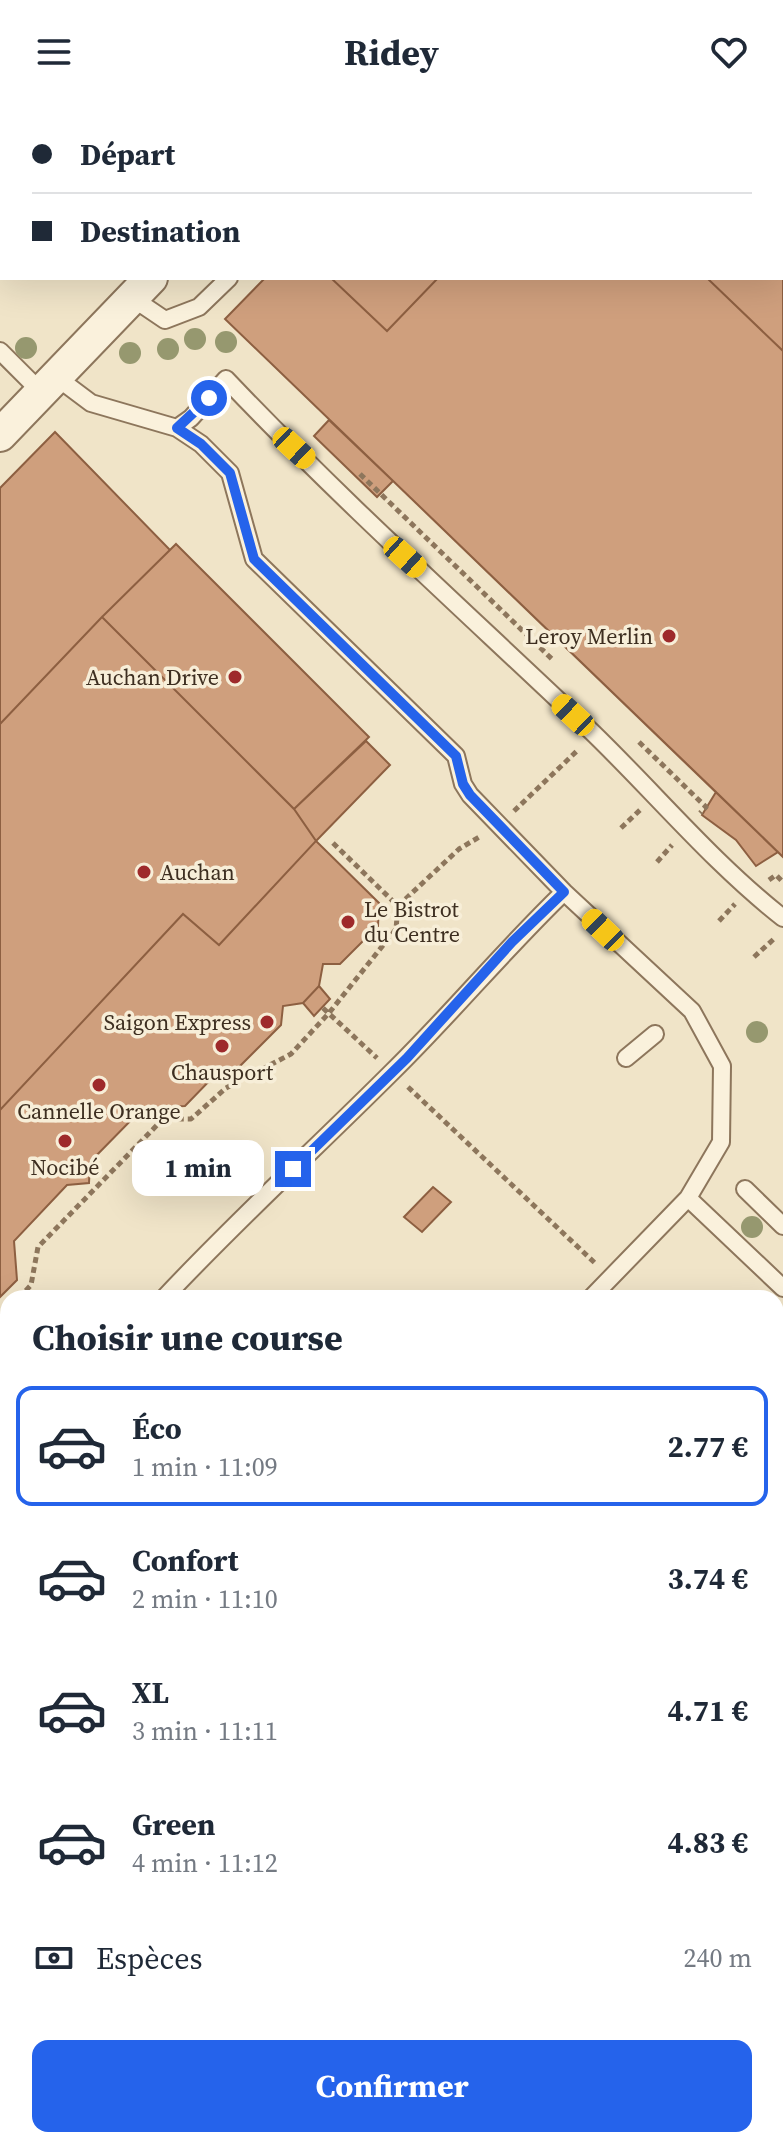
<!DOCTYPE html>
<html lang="fr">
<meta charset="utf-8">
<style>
body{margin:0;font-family:"Source Serif 4",serif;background:#f6f6f7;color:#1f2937;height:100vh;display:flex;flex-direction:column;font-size:30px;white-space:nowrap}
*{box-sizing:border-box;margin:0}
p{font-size:26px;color:#747a83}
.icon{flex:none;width:44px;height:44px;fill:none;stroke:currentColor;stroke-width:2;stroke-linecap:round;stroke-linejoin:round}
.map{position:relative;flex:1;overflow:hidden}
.side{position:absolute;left:0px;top:1186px;width:784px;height:858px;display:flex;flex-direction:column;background:#fff;border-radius:24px 24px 0 0;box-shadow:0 8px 32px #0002}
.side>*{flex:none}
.banner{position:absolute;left:0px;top:0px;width:784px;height:176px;box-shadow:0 8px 32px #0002;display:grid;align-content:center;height:176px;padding:0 32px;background:#fff}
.end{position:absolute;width:36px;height:36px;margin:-18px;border:10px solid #2563eb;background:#fff;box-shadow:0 0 0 4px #fff}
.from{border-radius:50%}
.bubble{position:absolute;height:56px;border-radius:16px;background:#fff;box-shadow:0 8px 32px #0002;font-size:26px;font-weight:700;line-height:56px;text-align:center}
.car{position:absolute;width:24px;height:48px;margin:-24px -12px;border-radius:10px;box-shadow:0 0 6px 2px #0007;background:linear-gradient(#f5c518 24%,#345 0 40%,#f5c518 0 76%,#345 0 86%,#f5c518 0)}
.banner b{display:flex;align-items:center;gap:28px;height:76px;font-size:30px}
.banner b+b{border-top:2px solid #e0e1e3}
.banner i{width:20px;height:20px;background:#1f2937}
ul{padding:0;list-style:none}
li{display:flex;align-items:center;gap:24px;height:120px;margin:0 16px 12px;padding:0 16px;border:4px solid transparent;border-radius:16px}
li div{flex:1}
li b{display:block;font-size:30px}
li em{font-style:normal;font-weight:700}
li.on{border-color:#2563eb}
li>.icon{width:72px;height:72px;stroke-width:1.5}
h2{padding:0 32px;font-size:36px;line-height:96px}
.pay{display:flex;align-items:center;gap:20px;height:88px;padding:0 32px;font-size:30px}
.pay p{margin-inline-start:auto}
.cta{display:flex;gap:16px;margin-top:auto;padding:16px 32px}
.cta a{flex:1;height:92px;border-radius:16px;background:#2563eb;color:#fff;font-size:32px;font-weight:700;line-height:92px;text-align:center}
header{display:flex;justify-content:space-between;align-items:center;height:104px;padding:0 32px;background:#fff;font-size:36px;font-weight:700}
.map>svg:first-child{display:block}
.building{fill:#cf9f7d;stroke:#8d5f41;stroke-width:2}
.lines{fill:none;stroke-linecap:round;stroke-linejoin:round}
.service-casing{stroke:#8d765c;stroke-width:20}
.minor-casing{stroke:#8d765c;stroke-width:36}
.path{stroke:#8d765c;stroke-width:5;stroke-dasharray:6 4;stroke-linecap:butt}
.service{stroke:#faf1dc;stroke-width:16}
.minor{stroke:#faf1dc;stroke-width:32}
.tree{fill:#96986f}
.route{stroke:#2563eb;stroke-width:10}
.poi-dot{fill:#9e2a2b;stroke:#f7eed8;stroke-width:3}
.labels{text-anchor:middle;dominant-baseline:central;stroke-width:7;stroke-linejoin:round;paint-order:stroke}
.poi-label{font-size:22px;fill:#3d2e20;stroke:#f7eed8;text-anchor:end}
</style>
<header><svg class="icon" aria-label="menu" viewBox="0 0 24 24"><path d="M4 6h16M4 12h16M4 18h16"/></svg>Ridey<svg class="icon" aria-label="heart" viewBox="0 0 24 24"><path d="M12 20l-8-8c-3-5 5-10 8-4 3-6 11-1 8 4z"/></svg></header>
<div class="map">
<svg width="783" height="2043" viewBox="0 0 783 2043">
<rect width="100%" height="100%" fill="#f0e4c8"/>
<path class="building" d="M606,0H783V753L778,748L756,762L736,736L702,711L716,688L225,215L265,174H782V2H604Z
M265,174H331L387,227L438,174H707L783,247V753L225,215Z
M331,174H438L387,227Z
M329,316L393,377L377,393L314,332Z
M55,328L170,446L102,513L294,705L366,637L390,661L316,737L379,799L378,822L340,860H323L319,882L303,899L283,902L281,921L235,967L217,969L185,1002L143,1004L90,1058L89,1079L67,1081L14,1137L17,1176L0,1193V384Z
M176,440L369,633L294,705L102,513Z
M102,513L294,705L316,737L219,841L183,810L0,1006V620Z
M716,688L778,748L756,762L736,736L702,711Z
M319,882L330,895L314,912L303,899Z
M433,1083L451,1098L422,1128L404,1113Z
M783,1532V1938L776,1948V1542Z
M776,1551L783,1558V1809L776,1802Z
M8,1623V1686L0,1678V1631Z
M0,2002L8,2007V2036H20L19,2043H0Z
M486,2036H715L710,2043H481Z"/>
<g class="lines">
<defs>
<path id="service" d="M183,0L185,2
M131,193L165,216L199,203L229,174
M0,247L40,287
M55,272L91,299L177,324L201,340L230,369L254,455L456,652L463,680L470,691L564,788L692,907L722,962L721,1038L688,1094L591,1194
M177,324L191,314L226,275C343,398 469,511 592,628C656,690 713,759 783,814
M626,954L655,930
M745,1085L783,1122
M688,1094L783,1184
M164,1194C237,1116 316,1044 392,968C451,910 504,846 564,788
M0,1368L8,1360
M776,1445L783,1435
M0,1797L8,1789
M0,1879L8,1885
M0,1974L8,1979
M776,1995L783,1985
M81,2036L82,2043
M210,2036L218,2043
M146,2043L151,2036
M343,2043L352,2036
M362,2043L366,2036
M741,2043L746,2036"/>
<path id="minor" d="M324,2L326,0
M0,331L151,174"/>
</defs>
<use href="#service" class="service-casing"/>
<use href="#minor" class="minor-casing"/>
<path class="path" d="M360,370L554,557
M639,638L706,703L700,709
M514,707L579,645
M621,724L640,706
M333,739L398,802
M657,758L672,741
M769,776L776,771L783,778
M719,817L735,800
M754,853L776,833
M323,904L377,954
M408,983L596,1160
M161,1003L163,1015
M19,1194L31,1181L38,1143L163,1015H191L226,984L291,950L329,909L396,825L398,802L459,745L481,732
M0,1214L8,1205
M0,1456L8,1464"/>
<use href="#service" class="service"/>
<use href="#minor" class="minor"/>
</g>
<g class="tree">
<circle cx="195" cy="235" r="11"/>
<circle cx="226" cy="238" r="11"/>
<circle cx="26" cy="244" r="11"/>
<circle cx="168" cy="245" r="11"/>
<circle cx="130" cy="249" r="11"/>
<circle cx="757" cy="928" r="11"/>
<circle cx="752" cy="1123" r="11"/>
</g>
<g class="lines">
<path class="route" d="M209,294L177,324L201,340L230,369L254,455L456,652L463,680L470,691L564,788L512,838L407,954L293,1065"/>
</g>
<g class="poi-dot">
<circle cx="669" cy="532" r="8"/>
<circle cx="235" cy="573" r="8"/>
<circle cx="144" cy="768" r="8"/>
<circle cx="348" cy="818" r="8"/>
<circle cx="267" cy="918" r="8"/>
<circle cx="222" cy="942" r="8"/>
<circle cx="99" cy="981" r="8"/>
<circle cx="65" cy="1037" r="8"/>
</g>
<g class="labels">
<g class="poi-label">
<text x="653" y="532">Leroy Merlin</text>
<text x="219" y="573">Auchan Drive</text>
<text x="160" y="768" text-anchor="start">Auchan</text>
<text x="364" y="805" text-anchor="start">Le Bistrot<tspan x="364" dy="25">du Centre</tspan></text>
<text x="251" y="918">Saigon Express</text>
<text x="222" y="968" text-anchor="middle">Chausport</text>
<text x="99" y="1007" text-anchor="middle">Cannelle Orange</text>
<text x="65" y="1063" text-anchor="middle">Nocibé</text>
</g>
</g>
</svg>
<i class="end from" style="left:209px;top:294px"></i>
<i class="end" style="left:293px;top:1065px"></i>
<div class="bubble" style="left:132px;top:1036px;width:132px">1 min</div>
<i class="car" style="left:294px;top:344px;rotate:133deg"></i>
<i class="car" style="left:405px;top:453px;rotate:132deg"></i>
<i class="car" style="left:573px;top:611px;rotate:313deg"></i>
<i class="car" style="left:603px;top:826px;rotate:314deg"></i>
<div class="banner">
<b><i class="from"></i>Départ</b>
<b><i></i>Destination</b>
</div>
<section class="side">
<h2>Choisir une course</h2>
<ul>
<li class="on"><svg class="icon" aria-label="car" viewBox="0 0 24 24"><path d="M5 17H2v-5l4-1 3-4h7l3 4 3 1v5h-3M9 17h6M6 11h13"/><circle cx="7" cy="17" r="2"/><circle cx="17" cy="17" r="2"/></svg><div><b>Éco</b><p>1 min · 11:09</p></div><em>2.77 €</em></li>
<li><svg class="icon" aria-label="car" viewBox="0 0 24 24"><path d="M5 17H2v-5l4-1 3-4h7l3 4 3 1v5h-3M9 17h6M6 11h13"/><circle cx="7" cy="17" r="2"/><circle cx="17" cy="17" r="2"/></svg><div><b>Confort</b><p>2 min · 11:10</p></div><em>3.74 €</em></li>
<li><svg class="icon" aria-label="car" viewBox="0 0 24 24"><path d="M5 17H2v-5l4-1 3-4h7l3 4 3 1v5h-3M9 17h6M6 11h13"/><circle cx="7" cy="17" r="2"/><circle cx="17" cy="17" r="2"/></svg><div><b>XL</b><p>3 min · 11:11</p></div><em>4.71 €</em></li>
<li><svg class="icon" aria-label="car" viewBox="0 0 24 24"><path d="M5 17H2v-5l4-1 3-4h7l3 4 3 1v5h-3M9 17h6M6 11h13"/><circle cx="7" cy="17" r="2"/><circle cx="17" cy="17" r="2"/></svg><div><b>Green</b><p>4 min · 11:12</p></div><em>4.83 €</em></li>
</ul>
<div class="pay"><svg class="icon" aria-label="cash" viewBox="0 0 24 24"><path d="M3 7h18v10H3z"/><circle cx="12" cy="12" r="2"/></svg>Espèces<p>240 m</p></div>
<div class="cta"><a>Confirmer</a></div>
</section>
</div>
